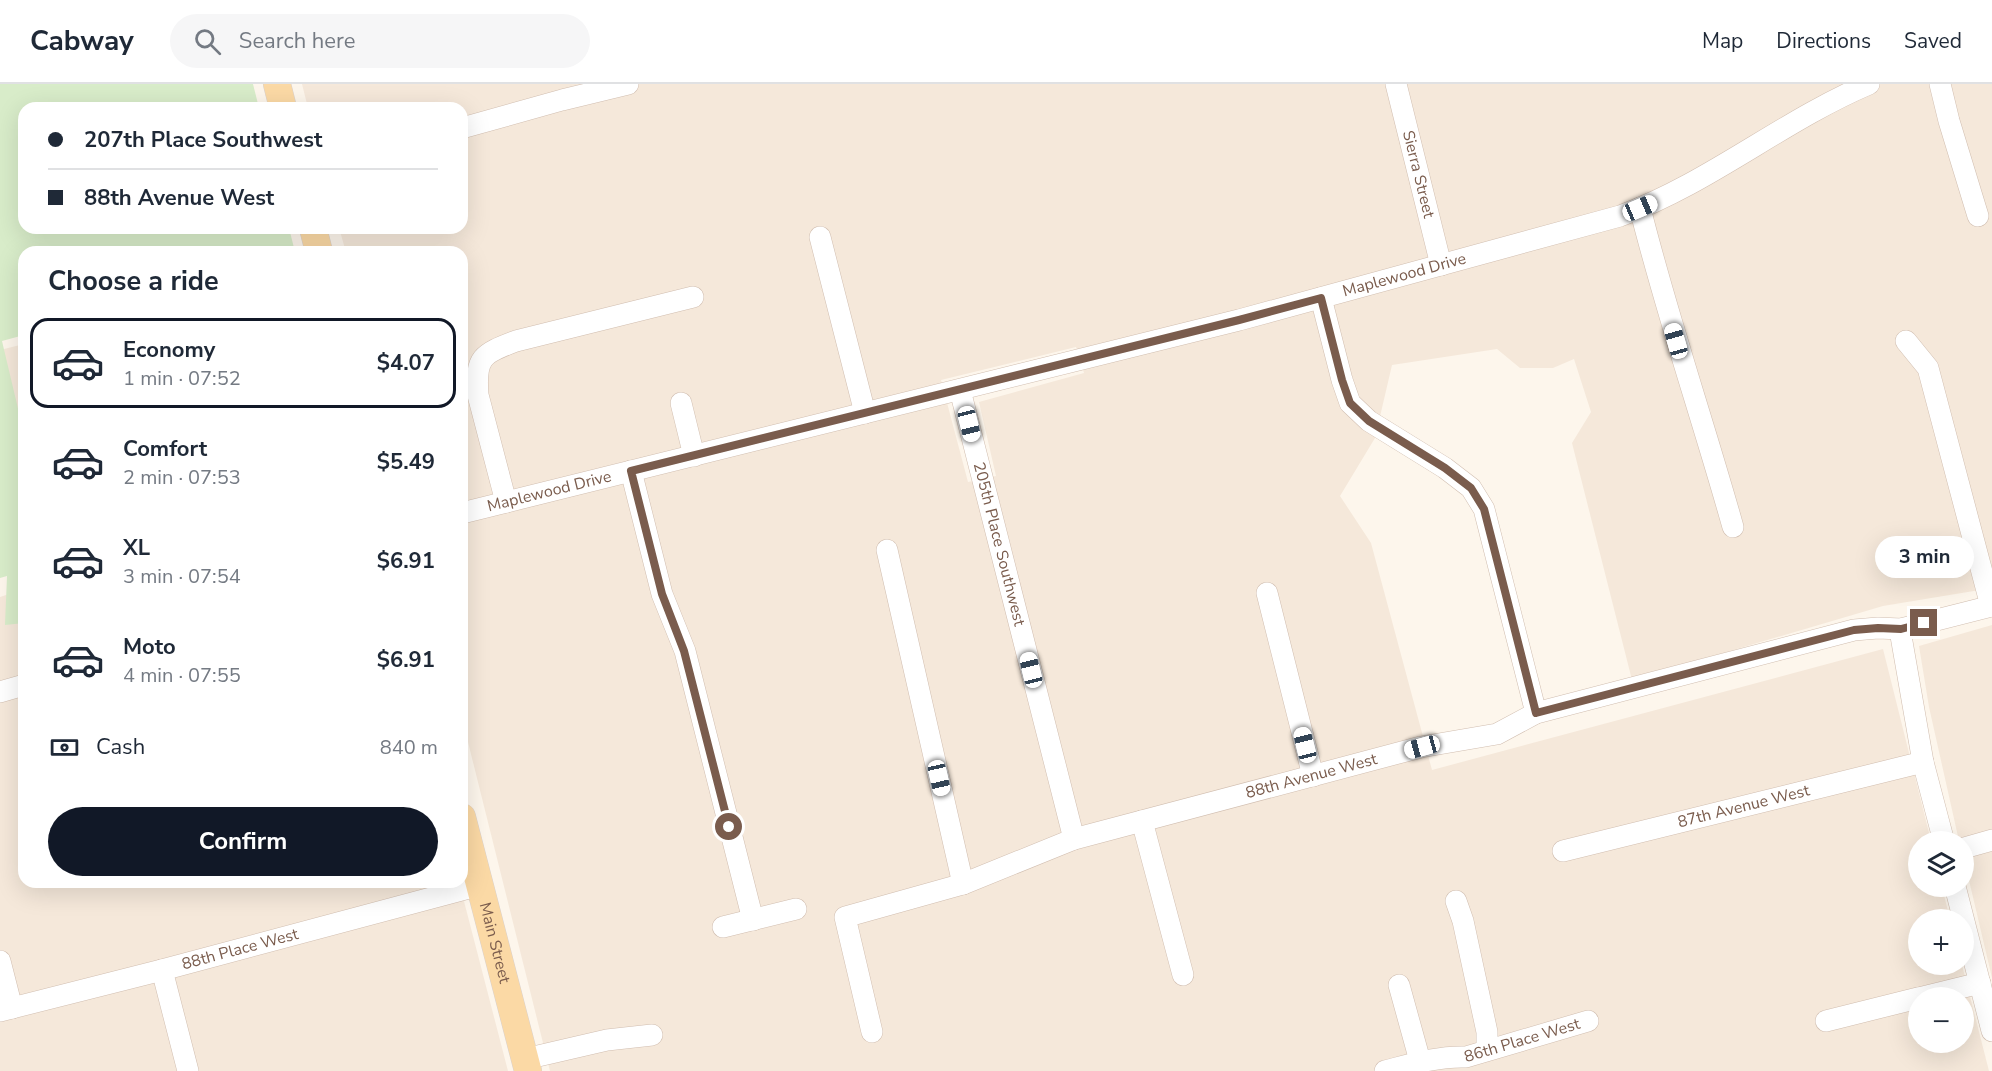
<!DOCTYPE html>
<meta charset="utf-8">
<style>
body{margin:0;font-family:"Nunito Sans",sans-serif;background:#f6f6f7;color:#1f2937;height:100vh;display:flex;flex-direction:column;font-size:22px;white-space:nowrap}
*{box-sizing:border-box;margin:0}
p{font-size:20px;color:#747a83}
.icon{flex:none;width:33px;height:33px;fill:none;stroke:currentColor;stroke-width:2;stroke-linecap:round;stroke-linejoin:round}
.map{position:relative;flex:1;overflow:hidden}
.details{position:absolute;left:18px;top:162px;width:450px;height:642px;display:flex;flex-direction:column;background:#fff;border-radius:18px;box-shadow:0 6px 24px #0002}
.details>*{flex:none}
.hud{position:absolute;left:18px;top:18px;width:450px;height:132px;border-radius:18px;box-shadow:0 6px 24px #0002;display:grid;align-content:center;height:132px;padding:0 30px;background:#fff}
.tools{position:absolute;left:1908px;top:747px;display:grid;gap:12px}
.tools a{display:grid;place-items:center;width:66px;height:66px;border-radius:50%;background:#fff;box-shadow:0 6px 24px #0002;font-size:30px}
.end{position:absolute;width:27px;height:27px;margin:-14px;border:8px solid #7a5c4d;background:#fff;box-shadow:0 0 0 3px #fff}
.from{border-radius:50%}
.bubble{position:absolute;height:42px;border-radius:21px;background:#fff;box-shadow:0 6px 24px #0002;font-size:20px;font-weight:700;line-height:42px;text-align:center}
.car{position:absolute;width:18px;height:36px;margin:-18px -9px;border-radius:8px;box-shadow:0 0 4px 2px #0007;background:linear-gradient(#fff 24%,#345 0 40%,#fff 0 76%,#345 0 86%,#fff 0)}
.hud b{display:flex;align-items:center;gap:21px;height:57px;font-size:22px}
.hud b+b{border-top:2px solid #e0e1e3}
.hud i{width:15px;height:15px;background:#1f2937}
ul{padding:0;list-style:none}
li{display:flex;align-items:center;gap:18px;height:90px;margin:0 12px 9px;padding:0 18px;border:3px solid transparent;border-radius:18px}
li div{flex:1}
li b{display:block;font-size:22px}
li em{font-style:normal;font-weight:700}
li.on{border-color:#111827}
li>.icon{width:54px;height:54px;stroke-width:1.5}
h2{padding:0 30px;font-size:27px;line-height:72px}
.pay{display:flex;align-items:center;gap:15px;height:66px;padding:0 30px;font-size:22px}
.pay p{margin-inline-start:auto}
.primary-button{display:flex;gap:12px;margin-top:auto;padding:12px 30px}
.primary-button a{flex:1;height:69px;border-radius:36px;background:#111827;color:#fff;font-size:24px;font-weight:700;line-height:69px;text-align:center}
header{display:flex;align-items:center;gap:36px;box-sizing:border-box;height:84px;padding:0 30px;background:#fff;border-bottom:2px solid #e0e1e3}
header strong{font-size:28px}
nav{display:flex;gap:33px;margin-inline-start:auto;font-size:21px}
.search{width:420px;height:54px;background:#f6f6f7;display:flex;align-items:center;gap:15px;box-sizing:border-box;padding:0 21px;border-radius:33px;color:#747a83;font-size:22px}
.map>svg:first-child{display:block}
.residential{fill:#f5e8da;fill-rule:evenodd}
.green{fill:#d8ecc9}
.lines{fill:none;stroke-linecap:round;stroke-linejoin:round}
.minor-casing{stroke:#d1beb0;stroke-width:22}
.major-casing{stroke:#dad1cd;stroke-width:28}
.minor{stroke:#fff;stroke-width:21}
.major{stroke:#fbd9a5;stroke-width:27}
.route{stroke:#7a5c4d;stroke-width:8}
.labels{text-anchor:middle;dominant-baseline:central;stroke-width:4.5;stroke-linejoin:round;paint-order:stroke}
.street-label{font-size:16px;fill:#7a5c4d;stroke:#fffaf3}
</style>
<header>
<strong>Cabway</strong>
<div class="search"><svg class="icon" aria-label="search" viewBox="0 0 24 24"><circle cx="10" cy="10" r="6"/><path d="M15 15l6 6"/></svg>Search here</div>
<nav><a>Map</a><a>Directions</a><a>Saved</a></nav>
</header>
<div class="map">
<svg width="1992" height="987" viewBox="0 0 1992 987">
<rect width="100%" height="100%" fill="#fdf6ec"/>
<path class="residential" d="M302,0H1992V504L1883,522L1632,596L1572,359L1591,328L1574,275L1553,284H1520L1497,265L1392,281L1375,354L1340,412L1371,459L1432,686L1883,565L1931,757L1918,758V802L1942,803L1950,835L1918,836V880L1962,881L1989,987H550L462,634V168H346L339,144H462V24H308ZM1076,263L1084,289L979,318L996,392L968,398L941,296ZM1918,914H1964V958H1918Z
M24,260V479L0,266Z
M24,505V798H459L508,987H0V513Z
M1992,541V894L1964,775V758L1959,757L1929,623L1919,562Z"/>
<path class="green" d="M0,0H253L259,24H24V144H289L295,168H24V251L2,257L20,333L24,334V539L5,541L7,492L0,494Z"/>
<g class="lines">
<defs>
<g id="minor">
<path id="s1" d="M1396,0L1441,181"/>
<path d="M1940,0L1949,37L1978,132"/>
<path d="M462,44L562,16L628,0"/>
<path d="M1640,124C1667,232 1703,336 1733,443"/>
<path d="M820,153L865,329"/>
<path d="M1321,214L1342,296L1350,319L1369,337L1445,384L1471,404L1484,425L1536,629"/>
<path d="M1906,257L1928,284L1991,522"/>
<path id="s2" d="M960,306L1074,755"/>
<path d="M681,319L694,372"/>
<path d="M631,387L662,510L685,567L753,836"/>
<path d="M506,418L478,311C475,273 482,270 516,257L693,213"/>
<path id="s3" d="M462,429L1239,236L1620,132C1710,99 1782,37 1869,0"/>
<path d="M887,466L963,800"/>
<path d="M1267,509L1313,692"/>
<path d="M1901,545V552L1923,678L1944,758"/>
<path d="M0,608L24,601"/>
<path d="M1142,737L1183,891"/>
<path d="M1964,764L1992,756"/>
<path id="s4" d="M1563,767L1923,678"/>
<path d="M1955,802L1992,947"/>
<path d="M1456,817L1463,837L1487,948V966"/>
<path d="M723,843L796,825"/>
<path d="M0,877L12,924"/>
<path d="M162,886L188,987"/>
<path d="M1399,901L1420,977"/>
<path d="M1919,914L1980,899"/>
<path id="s5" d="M0,927L162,886L480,801"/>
<path d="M1826,937L1918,914"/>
<path id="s6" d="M872,948L845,833L963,800L1074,755L1421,663L1497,650L1536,629L1854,546L1878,544L1901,545L1992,522"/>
<path d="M525,975L607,956L652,951"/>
<path id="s7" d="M1385,987C1412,980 1438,972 1466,973L1588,937"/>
</g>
<g id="major">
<path d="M277,0L283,24"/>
<path d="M313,144L319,168"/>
<path id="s8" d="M462,733L528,987"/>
</g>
</defs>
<use href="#minor" class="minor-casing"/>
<use href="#major" class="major-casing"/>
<use href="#minor" class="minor"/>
<use href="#major" class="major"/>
</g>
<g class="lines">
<path class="route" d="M729,743L684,567L662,510L631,387L1239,236L1321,214L1342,296L1350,319L1369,337L1445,384L1471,404L1484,425L1536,629L1854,546L1878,544L1901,545L1924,539"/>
</g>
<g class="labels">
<g class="street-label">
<text stroke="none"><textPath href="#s1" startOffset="93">Sierra Street</textPath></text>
<text stroke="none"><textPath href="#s3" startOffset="972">Maplewood Drive</textPath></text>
<text stroke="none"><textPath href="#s3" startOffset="90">Maplewood Drive</textPath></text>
<text stroke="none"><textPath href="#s2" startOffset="159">205th Place Southwest</textPath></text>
<text stroke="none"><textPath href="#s6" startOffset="606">88th Avenue West</textPath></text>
<text stroke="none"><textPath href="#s4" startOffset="186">87th Avenue West</textPath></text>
<text stroke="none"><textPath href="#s8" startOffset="130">Main Street</textPath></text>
<text stroke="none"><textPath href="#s5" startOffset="248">88th Place West</textPath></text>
<text stroke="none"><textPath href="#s7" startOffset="141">86th Place West</textPath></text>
</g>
</g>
</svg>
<div class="tools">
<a><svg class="icon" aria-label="layers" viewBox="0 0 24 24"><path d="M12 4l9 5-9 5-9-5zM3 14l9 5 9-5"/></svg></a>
<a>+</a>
<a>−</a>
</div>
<i class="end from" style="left:729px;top:743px"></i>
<i class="end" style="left:1924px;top:539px"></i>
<div class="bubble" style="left:1875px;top:452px;width:99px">3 min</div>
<i class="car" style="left:1640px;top:124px;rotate:67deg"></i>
<i class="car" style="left:1676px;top:257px;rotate:344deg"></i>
<i class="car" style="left:969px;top:340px;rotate:166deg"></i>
<i class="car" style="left:1031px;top:586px;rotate:346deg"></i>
<i class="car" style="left:1305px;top:661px;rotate:346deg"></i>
<i class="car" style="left:1422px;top:663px;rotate:255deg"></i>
<i class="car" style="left:939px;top:694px;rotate:167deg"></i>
<div class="hud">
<b><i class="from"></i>207th Place Southwest</b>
<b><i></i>88th Avenue West</b>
</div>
<section class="details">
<h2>Choose a ride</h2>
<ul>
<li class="on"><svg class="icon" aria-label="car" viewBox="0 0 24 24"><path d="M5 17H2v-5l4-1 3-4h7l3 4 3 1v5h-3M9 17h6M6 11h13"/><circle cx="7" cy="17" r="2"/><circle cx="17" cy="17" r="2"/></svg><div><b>Economy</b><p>1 min · 07:52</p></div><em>$4.07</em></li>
<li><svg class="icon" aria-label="car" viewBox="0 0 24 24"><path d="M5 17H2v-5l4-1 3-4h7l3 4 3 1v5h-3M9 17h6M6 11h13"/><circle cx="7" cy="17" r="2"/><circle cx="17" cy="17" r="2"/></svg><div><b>Comfort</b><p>2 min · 07:53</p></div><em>$5.49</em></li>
<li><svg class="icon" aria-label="car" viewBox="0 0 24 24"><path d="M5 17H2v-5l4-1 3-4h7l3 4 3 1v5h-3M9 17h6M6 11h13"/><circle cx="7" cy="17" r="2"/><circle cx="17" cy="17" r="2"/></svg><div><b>XL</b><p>3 min · 07:54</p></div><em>$6.91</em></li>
<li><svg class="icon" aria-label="car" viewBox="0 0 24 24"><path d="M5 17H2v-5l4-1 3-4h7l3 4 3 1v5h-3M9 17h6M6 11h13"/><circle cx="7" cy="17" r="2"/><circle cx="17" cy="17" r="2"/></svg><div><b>Moto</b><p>4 min · 07:55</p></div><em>$6.91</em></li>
</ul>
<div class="pay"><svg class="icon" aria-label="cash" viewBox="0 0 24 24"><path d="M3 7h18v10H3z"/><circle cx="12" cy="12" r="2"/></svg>Cash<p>840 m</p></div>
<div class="primary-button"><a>Confirm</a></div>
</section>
</div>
